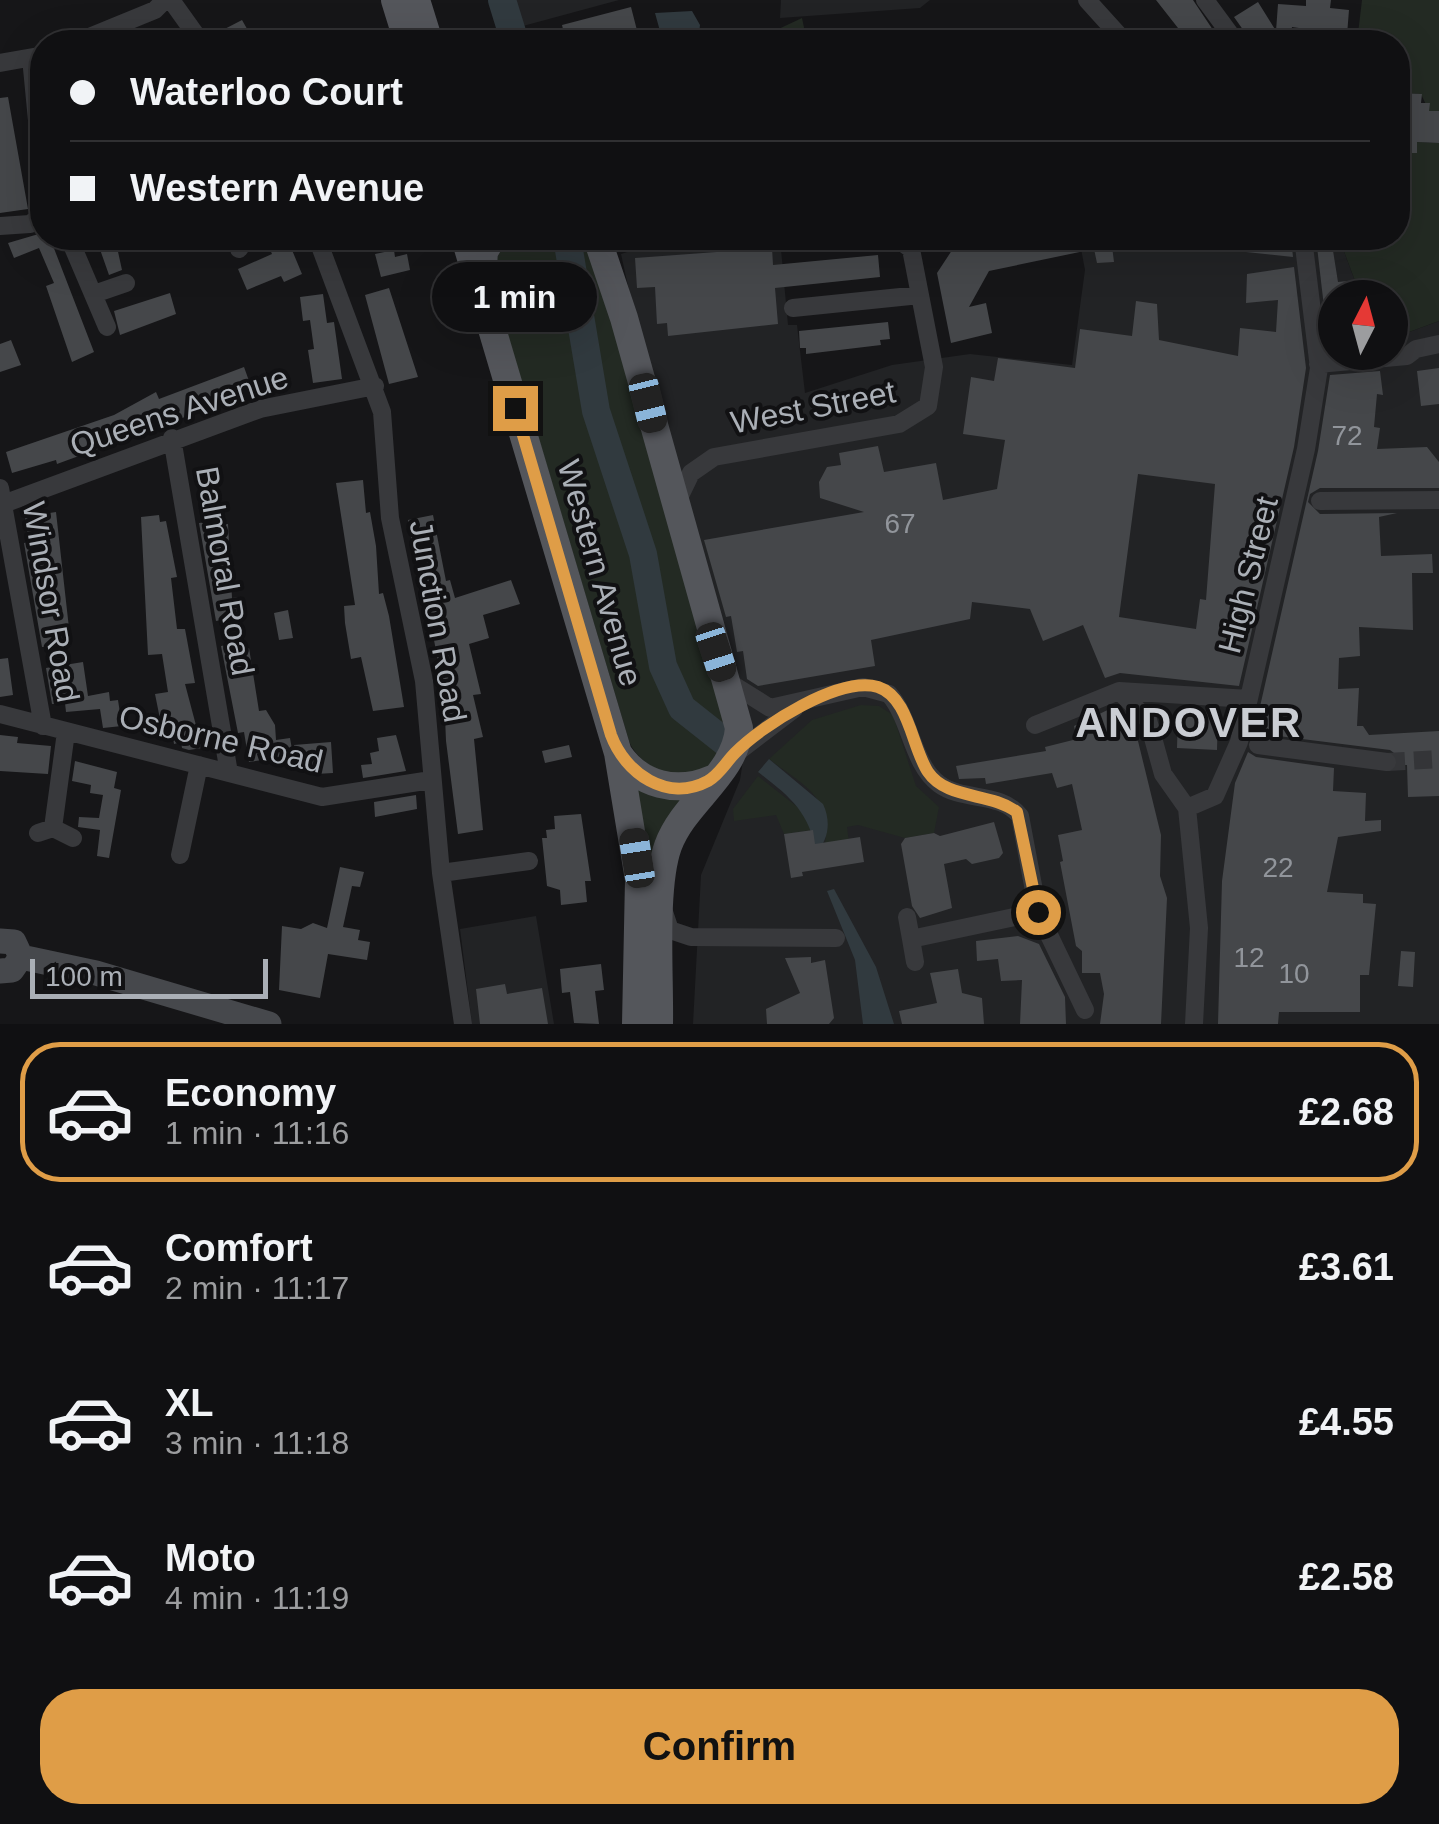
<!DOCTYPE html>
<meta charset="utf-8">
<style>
body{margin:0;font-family:Helvetica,sans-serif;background:#1e1e20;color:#f1f3f6;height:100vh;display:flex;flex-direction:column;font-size:38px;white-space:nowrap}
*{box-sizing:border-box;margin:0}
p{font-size:32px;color:#9c9d9f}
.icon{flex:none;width:55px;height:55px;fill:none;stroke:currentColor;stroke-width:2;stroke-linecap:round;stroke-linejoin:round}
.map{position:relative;height:1024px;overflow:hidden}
.side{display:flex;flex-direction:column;background:#101012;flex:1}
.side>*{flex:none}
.top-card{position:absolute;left:30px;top:30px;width:1380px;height:220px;border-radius:40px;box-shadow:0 10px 40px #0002,0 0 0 2px #303032;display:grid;align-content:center;height:220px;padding:0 40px;background:#101012}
.needle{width:65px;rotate:6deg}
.fabs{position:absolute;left:1318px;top:280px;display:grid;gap:20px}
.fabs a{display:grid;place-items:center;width:90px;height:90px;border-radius:50%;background:#101012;box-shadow:0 10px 40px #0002,0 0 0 2px #303032;font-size:50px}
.scale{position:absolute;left:30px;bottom:25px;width:238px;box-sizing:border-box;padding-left:10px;border:5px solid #aaafb6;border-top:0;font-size:28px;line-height:35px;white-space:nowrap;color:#aaafb6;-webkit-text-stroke:8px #111113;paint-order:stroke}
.end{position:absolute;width:45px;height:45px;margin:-22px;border:12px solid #df9d47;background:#111;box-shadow:0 0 0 5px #111}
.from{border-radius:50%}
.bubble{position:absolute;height:70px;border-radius:35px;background:#101012;box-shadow:0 10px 40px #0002,0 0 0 2px #303032;font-size:32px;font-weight:800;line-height:70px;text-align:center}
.car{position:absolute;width:30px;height:60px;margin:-30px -15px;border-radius:12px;box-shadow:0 0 8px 2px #0007;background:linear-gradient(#222 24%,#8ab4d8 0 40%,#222 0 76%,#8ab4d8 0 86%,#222 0)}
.top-card b{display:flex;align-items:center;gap:35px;height:95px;font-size:38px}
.top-card b+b{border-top:2px solid #303032}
.top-card i{width:25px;height:25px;background:#f1f3f6}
ul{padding:18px 0 0;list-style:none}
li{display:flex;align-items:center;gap:30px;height:140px;margin:0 20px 15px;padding:0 20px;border:5px solid transparent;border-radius:40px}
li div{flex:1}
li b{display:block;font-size:38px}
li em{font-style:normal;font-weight:800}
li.current{border-color:#df9d47}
li>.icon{width:90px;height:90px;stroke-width:1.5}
.action{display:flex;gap:20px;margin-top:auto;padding:20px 40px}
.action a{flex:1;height:115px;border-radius:40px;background:#df9d47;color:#111;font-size:40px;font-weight:800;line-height:115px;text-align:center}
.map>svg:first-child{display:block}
.built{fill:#222325}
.green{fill:#232a23}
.water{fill:#313a3f}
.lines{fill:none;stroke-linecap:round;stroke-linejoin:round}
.river{stroke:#313a3f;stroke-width:28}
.building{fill:#45474a;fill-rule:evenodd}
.street-tunnel{stroke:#343538;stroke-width:18;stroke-dasharray:18 9;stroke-linecap:butt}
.street{stroke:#38393c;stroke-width:18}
.secondary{stroke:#46484c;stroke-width:25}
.primary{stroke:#54565b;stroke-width:28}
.route{stroke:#df9d47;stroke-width:12}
.labels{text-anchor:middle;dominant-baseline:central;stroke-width:8;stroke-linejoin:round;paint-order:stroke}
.number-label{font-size:28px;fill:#91959b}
.street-label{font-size:32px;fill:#aaafb6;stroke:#111113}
.district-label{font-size:42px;font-weight:bold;letter-spacing:2.5px;fill:#cacdd3;stroke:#111113}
</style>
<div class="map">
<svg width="1439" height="1024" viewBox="0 0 1439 1024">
<rect width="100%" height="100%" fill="#161618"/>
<path class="built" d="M515,0H619L523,26Z
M781,0H930L920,8L780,18Z
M780,238L788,325H797L805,393L892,365L970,354L1072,365L1085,270L1079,238H1339L1361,297L1335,298V352H1390V339L1439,321V1024H693L701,875L740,780L749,722L641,345L621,254L649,245Z
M536,916L554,1024H472L460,929Z"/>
<path class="green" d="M1362,0H1439V111H1429L1421,94L1398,93V42H1357Z
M802,18L807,42H751Z
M1417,142L1439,143V321L1390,339V298L1361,297L1339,238H1398V175H1406L1407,153H1417Z
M508,238H587L731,728C725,739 719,755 711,764C686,790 640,769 629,741L498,302C494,278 492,257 508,238Z
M861,705L879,706L893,715L916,786L939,807L934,833L905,838L858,825L847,827L849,843H825C832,796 803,785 769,759L812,720Z
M758,776L805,813L813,830L784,834L776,815L734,821L733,809Z
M635,787L682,798L652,1024Z"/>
<path class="water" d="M692,11L700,25L698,42H663L655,13Z
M769,759L823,804C831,821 829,839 816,853C810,812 789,796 758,772Z
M834,889L876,967L894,1024H863L855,960L827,891Z"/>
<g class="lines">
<path class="river" d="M502,0L515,42
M567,238L596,411L643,554L663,666L682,708L725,742"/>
</g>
<path class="building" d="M1156,0H1193L1221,42H1189Z
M1306,0H1331L1330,8L1349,10L1347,35L1292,27L1290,39L1283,42H1262L1256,28L1246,34L1234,17L1258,2L1276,31L1278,4L1306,6Z
M631,7L640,42H566L562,25Z
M242,20L250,34L234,42H220L215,34Z
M1398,93L1422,94L1421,103H1430L1429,111H1439V143L1417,142V153H1398Z
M8,97L28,209L0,213V98Z
M42,233V238H50L94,352L72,362L46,286L54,283L39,248L14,258L8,243Z
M96,238H115L122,270L109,275Z
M265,238H287L302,274L284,282L281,276L247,290L238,269L272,254Z
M960,238H1122L1123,243L1112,246L1114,262L1097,263L1094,249L989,271L969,307L986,303L992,333L951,343L937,273Z
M1227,238H1291L1293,257L1227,250Z
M1316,238H1331L1338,282L1347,281L1349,298H1335V350H1329Z
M772,248L773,265L878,255L880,277L775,288L778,324L668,336L667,323L657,324L655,287L637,288L635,258Z
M394,250L395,257L407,254L410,270L381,277L375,254Z
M1294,267L1306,368L1294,447L1239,686L1120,673L1105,678L1083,625L1043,641L1030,609L972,602L970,619L871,640L875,666L758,686L747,679L743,651L737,652L731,616L726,617L704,540L864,512L820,498L819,482L827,467L841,465L839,453L878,446L884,472L936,463L943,500L997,489L1005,440L963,434L971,377L994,381L998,358L1075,368L1080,329L1132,336L1136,301L1157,304L1159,340L1238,356L1240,328L1276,332L1278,300L1246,303L1247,274ZM1138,474L1215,484L1206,600L1200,599L1196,629L1119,617Z
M389,288L418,377L389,384L365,295Z
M170,293L176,314L120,335L114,311Z
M323,294L327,323L334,322L342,379L313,383L308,350L314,349L310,320L303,321L300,297Z
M888,322L890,339L880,340L881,345L806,354V348H800L799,331Z
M11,340L21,365L0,372V344Z
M244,367L253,392L57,464L56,460L12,473L6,452L114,415L156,392L159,399Z
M1439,368V404L1421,406L1417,371Z
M1380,371L1383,395L1377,394L1374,427L1380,428L1377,449L1427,447L1439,462V488H1320L1310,494L1308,502L1320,514L1397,513L1379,517L1381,556L1432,554L1433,573H1412L1413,630L1359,627L1360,656L1339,658L1338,689L1359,688L1357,726H1363L1369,735L1439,731V796L1408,797L1407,765H1399L1398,756L1390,750L1254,733L1318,451L1330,375Z
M363,480L366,513L370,512L376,546L379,594L383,593L389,616L404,707L373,711L361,657L351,659L345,623L344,606L355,605L336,483Z
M42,508L43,514L56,512L71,646L42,647L24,543L29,542L24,511Z
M159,515L160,522L166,521L177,577L171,578L177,629H185L195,683L185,684L202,748L189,750L182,748L181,742L174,744L170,718L160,719L155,694L168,692L162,654L148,655L141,517Z
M433,515L446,581L450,580L455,598L511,580L520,604L483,615L489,638L469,644L481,694L473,695L483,737L474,739L483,830L458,834L446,741L444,693L427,603L433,602L423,565L416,566L408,520Z
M217,521L218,525L228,524L232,598L240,597L242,611L237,612L238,617L216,621L199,523Z
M288,610L293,638L279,640L274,613Z
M239,643L240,650L249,648L259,711L266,710L275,725L276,740L290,738L293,755L249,762L244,732L238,733L221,646Z
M8,658L13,695L0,697V659Z
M83,662L88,696L109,692L110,701L118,700L122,726L103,728L100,709L66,712L65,703L52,704L46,668Z
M1116,706L1138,741L1161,835L1160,876L1167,898L1161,1024H1100L1104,994L1100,973H1082V951L1076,946L1060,862L1063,861L1058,835L1082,830L1072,784L1057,788L1052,773L986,784L985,778L959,779L956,766L1046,751L1045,747L1077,739L1074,726Z
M1178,712L1218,713L1217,750L1177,748Z
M0,735L18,737L17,743L51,746L48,774L0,771Z
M396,735L406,771L363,778L361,765L372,764L370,753L379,751L377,738Z
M331,742L333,773L316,774L315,765L298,768L294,745Z
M569,745L572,757L545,763L542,751Z
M1248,752L1256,757L1334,768L1333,791L1366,793L1365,821L1381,820V831L1338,837L1327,892L1363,894V903L1376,904L1369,975H1360V1012H1279L1278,1024H1218L1222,881L1235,783Z
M75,761L117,772L114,788L121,790L109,858L97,856L100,830L78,827L79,817L99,818L103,795L90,793L91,785L72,781Z
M416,795L417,809L375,817L374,802Z
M581,814L591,881H585L587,902L561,905L560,890L547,886L542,838H547L546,830L555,829L554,816Z
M994,822L1003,853L999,858L972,864L966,859L944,864L952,908L920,918L912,906L901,844L905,838L934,833L940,836Z
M813,830L815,844L860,837L864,862L802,872L803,876L791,878L784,834Z
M340,867L364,872L360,887L352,886L343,927L360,930L358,940L370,942L367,960L328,954L320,998L279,990L282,926L301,929L313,923L327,928Z
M1018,936L1039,944L1065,997L1066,1024H1020L1022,980L1001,981L998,959L977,961L976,941Z
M1401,951L1415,952L1413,987L1398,986Z
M811,957V963L825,960L834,1018L829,1024H767L766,1009L800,993L785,958Z
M601,964L604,990L595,991L599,1024L574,1023L570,992L562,993L560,969Z
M958,969L962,993L982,998L984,1024H902L899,1011L937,1003L930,973Z
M505,984L507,994L542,988L548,1024H480L476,989Z"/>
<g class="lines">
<path class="street-tunnel" d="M1387,762L1439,759"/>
<path class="street" d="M171,0L201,42
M1087,0L1125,42
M1205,0L1236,42
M77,42L155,10L165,0
M31,58L42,172
M0,63L39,56
M0,226L30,224L42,215
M69,238L107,327
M317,238L382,412L390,518L424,681L441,873L463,1024
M683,238H709
M239,249L247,238
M94,294L126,283
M793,308L920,295
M1318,364L1407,356L1416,349L1439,344
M172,438L229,773
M0,488L43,726
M1320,501L1439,500
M6,503L260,409L375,386
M676,504L691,473L714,457L899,424L928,406L934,367L911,249L896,238
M727,681L770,708L863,687L889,694C911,719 912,764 939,784C963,802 1000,791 1020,816L1038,912L1085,1010
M1119,691L1148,720L1163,774L1187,808L1199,928L1194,1024
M0,714L322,797L431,780
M1035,725L1119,691L1249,699
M1258,745L1387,762
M735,754L794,709
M1187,808L1215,796L1239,742L1306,449L1319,368L1303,238
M53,828L66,732
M38,833L53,828L73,838
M180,855L199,765
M441,873L529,861
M663,909L670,930L691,937L836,938
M907,917L911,939
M915,962L911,939L1038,912"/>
<path class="secondary" d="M0,941L14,942L21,957L12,970L0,971
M21,957L96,973L269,1024"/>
<path class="primary" d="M395,0L408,42
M416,0L429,42
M465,238L618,753L639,880L636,1024
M597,238L624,318L739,728C736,774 684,802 668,846C653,888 660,976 659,1024
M482,280L484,252L492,238
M618,753C640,786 677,794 712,779"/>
</g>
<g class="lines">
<path class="route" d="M515,408L611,735C625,773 667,803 708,781C720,774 726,762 735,753C761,726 839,676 878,687C909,697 912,748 928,772C947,800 990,792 1017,812L1038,912"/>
</g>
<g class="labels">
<g class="number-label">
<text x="1347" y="435">72</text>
<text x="900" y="523">67</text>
<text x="1278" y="867">22</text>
<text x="1249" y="957">12</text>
<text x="1294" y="973">10</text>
</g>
<g class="street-label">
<text transform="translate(813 407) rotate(-11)">West Street</text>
<text transform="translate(179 411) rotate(-18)">Queens Avenue</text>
<text transform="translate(225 571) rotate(80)">Balmoral Road</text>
<text transform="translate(600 573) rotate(74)">Western Avenue</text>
<text transform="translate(1248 575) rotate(-76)">High Street</text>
<text transform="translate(51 602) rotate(80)">Windsor Road</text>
<text transform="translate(438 621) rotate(80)">Junction Road</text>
<text transform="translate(221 739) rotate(13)">Osborne Road</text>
</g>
<g class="district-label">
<text x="1189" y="722">ANDOVER</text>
</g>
</g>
</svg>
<div class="fabs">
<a><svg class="needle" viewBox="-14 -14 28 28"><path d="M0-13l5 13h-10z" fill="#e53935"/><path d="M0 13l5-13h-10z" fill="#9c9d9f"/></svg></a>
</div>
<div class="scale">100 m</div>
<i class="end from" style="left:1038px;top:912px"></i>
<i class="end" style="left:515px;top:408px"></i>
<div class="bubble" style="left:432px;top:262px;width:165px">1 min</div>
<i class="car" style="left:648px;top:403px;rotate:166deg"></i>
<i class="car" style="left:716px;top:652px;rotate:162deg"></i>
<i class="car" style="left:637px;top:858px;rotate:351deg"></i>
<div class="top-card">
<b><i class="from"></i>Waterloo Court</b>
<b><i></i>Western Avenue</b>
</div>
</div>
<section class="side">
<ul>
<li class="current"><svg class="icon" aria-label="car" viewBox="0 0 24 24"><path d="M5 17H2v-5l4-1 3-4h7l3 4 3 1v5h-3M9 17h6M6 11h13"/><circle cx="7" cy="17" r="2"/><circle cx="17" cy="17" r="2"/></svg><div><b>Economy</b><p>1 min · 11:16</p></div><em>£2.68</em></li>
<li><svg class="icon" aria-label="car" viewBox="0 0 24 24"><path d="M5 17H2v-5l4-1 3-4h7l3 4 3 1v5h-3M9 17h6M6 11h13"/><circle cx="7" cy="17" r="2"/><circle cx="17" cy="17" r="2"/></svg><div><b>Comfort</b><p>2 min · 11:17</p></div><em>£3.61</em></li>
<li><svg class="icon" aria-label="car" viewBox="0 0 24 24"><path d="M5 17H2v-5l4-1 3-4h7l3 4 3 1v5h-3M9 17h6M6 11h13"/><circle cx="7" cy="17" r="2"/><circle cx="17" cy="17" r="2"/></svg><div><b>XL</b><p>3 min · 11:18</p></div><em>£4.55</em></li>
<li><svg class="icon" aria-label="car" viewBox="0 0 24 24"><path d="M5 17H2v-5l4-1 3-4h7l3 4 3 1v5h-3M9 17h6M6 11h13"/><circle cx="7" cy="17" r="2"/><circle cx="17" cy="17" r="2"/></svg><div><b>Moto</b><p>4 min · 11:19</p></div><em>£2.58</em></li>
</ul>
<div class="action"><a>Confirm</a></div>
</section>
